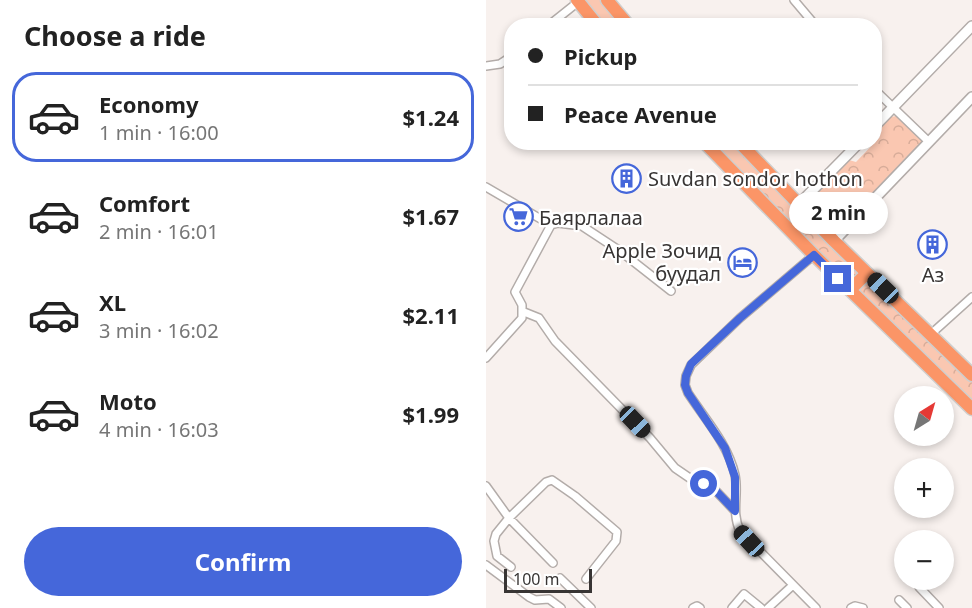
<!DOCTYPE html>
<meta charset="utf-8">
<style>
body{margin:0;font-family:"Noto Sans",sans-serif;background:#f6f6f6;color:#222;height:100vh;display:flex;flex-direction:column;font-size:22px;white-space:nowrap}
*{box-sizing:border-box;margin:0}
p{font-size:20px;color:#767676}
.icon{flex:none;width:33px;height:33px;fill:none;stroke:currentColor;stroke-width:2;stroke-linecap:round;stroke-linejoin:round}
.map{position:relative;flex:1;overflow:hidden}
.sheet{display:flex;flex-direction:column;background:#fff;width:486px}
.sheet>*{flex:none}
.banner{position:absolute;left:18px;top:18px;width:378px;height:132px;border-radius:24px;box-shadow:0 3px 9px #0003;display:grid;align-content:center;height:132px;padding:0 24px;background:#fff}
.needle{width:39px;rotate:37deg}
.tools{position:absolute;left:408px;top:386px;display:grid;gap:12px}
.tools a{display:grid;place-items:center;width:60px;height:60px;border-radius:50%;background:#fff;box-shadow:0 3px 9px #0003;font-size:30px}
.scale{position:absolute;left:18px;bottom:15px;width:88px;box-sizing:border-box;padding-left:6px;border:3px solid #383534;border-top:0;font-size:16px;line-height:21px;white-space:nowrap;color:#383534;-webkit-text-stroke:4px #fff;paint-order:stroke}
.end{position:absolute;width:27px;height:27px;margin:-14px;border:8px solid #4567da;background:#fff;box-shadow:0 0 0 3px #fff}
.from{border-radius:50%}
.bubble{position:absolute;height:42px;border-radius:21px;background:#fff;box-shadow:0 3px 9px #0003;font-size:20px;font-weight:700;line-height:42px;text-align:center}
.car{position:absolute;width:18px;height:36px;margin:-18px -9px;border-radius:8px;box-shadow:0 0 4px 2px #0007;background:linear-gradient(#222 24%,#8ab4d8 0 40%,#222 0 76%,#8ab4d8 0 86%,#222 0)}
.banner b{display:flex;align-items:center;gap:21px;height:57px;font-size:22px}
.banner b+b{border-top:2px solid #e0e0e0}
.banner i{width:15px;height:15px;background:#222}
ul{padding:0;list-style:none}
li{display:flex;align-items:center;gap:18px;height:90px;margin:0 12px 9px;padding:0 12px;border:3px solid transparent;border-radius:24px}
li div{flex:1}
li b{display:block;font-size:22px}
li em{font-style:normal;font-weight:700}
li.on{border-color:#4567da}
li>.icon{width:54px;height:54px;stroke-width:1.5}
h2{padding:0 24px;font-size:27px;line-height:72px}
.action{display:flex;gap:12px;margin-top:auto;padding:12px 24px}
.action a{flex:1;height:69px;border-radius:36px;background:#4567da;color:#fff;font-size:24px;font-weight:700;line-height:69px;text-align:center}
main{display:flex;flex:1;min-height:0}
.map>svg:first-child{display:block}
.park{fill:url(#park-crowns)}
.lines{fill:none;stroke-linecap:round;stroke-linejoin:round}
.street-casing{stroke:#b3aca9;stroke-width:10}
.secondary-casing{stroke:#b3aca9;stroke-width:12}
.highway-casing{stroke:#cfcfce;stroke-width:15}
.street{stroke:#fff;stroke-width:7}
.secondary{stroke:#fff;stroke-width:9}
.highway{stroke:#fb9567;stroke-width:12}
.route{stroke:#4567da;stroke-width:8}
.labels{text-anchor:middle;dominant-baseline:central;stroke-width:4.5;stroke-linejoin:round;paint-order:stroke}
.poi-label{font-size:20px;fill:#383534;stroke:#fff;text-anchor:start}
</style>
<main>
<section class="sheet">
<h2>Choose a ride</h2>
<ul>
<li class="on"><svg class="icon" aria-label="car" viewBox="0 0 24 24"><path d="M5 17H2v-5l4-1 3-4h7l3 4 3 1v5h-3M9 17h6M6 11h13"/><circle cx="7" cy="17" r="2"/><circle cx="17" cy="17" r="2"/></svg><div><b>Economy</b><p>1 min · 16:00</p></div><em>$1.24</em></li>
<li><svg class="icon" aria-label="car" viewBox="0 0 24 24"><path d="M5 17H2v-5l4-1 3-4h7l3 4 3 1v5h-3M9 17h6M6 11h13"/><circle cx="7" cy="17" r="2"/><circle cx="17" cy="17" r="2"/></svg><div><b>Comfort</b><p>2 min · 16:01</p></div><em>$1.67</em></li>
<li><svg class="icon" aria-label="car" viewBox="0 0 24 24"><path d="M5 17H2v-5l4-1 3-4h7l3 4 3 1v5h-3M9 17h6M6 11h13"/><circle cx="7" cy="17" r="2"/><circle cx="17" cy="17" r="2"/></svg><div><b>XL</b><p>3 min · 16:02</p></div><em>$2.11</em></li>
<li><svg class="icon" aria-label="car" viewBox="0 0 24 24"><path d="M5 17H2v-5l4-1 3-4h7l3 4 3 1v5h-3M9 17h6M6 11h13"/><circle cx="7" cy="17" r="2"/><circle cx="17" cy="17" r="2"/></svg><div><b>Moto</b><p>4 min · 16:03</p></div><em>$1.99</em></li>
</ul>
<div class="action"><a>Confirm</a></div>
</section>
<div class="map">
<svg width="486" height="608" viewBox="0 0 486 608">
<defs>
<pattern id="park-crowns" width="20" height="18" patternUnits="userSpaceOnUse" patternTransform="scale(1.5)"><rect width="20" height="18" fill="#fac7b1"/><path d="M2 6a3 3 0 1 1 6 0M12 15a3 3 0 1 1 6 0" fill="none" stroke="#d7ac99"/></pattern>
</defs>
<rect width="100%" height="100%" fill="#f8f1ee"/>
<path class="park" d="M96,0H114L135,25H117Z
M410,116L435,138L436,143L351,232L347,231L322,206L323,202L363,160L370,162L394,137L391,131L405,117Z
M226,143H246L373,272V275L367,279L362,277L330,249Z
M383,283L486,380V400L375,294V287Z"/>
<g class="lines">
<defs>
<path id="street" d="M308,0L330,26
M62,26L92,2
M0,66L14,64L26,56
M388,89L442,141
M0,187L65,225
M328,255L254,318L205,365L200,376L199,385L202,393C219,419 242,444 249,475C253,494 245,512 254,531L330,608
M38,312L53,318L69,341L164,438L189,468L208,481L218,484L230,491L249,511
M445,334L486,297
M0,358L36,318V305L29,292L65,225L72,223L96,226L134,251L185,291
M0,486L23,518L67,563
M0,565L43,597L49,600L63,599L75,608
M25,567L11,556L8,541L10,534L23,518L60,482L66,480L89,496L131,532L130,541L100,579
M74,578L105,608
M433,587L453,608
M413,600L421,608
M207,608L211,606L214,608
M246,608L258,594L275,608
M282,608L307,585
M365,608L369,606L377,608"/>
<path id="secondary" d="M388,127L486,26
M313,204L374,142
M348,241L486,97"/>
<path id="highway" d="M91,0L112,26
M121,0L143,26
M218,142L328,255L486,409
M253,142L348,241L486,375
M364,290L381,273"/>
</defs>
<use href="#street" class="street-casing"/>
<use href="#secondary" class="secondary-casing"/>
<use href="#highway" class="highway-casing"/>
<use href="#street" class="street"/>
<use href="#secondary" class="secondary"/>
<use href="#highway" class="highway"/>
</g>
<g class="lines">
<path class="route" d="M218,484L230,491L249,511V477L239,448L202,393L199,385L200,376L205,364L254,318L328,255L352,279"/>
</g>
<defs>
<symbol id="building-ring" viewBox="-11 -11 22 22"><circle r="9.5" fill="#fff" stroke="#4567da" stroke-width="1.5"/><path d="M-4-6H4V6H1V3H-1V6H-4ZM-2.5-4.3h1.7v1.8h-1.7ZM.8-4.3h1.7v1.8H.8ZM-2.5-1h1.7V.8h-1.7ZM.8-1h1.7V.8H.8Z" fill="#4567da"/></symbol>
<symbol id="supermarket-ring" viewBox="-11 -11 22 22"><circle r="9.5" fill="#fff" stroke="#4567da" stroke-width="1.5"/><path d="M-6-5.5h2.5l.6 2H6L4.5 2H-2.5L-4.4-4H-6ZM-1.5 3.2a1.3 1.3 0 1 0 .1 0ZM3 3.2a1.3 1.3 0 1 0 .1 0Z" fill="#4567da"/></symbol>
<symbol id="hotel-ring" viewBox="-11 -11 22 22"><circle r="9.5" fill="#fff" stroke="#4567da" stroke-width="1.5"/><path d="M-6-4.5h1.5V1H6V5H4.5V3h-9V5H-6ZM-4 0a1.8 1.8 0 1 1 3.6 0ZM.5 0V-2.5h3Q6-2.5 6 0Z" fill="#4567da"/></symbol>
</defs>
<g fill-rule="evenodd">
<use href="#building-ring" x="124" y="162" width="33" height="33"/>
<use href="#supermarket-ring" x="16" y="200" width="33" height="33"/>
<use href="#building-ring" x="430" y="228" width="33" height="33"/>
<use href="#hotel-ring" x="240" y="246" width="33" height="33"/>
</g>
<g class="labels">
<g class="poi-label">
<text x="162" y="178">Suvdan sondor hothon</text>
<text x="53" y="217">Баярлалаа</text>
<text x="235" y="250" text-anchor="end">Apple Зочид<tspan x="235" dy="23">буудал</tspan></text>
<text x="447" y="274" text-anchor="middle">Аз</text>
</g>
</g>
</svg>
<div class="tools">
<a><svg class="needle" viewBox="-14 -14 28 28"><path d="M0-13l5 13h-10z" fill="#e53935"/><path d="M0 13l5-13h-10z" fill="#767676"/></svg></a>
<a>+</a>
<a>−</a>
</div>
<div class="scale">100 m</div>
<i class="end from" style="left:218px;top:484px"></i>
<i class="end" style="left:352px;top:279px"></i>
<div class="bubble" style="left:303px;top:192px;width:99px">2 min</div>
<i class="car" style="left:397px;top:288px;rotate:314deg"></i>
<i class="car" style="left:149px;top:422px;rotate:136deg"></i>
<i class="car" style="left:263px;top:541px;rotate:317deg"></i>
<div class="banner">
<b><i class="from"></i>Pickup</b>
<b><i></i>Peace Avenue</b>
</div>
</div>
</main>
